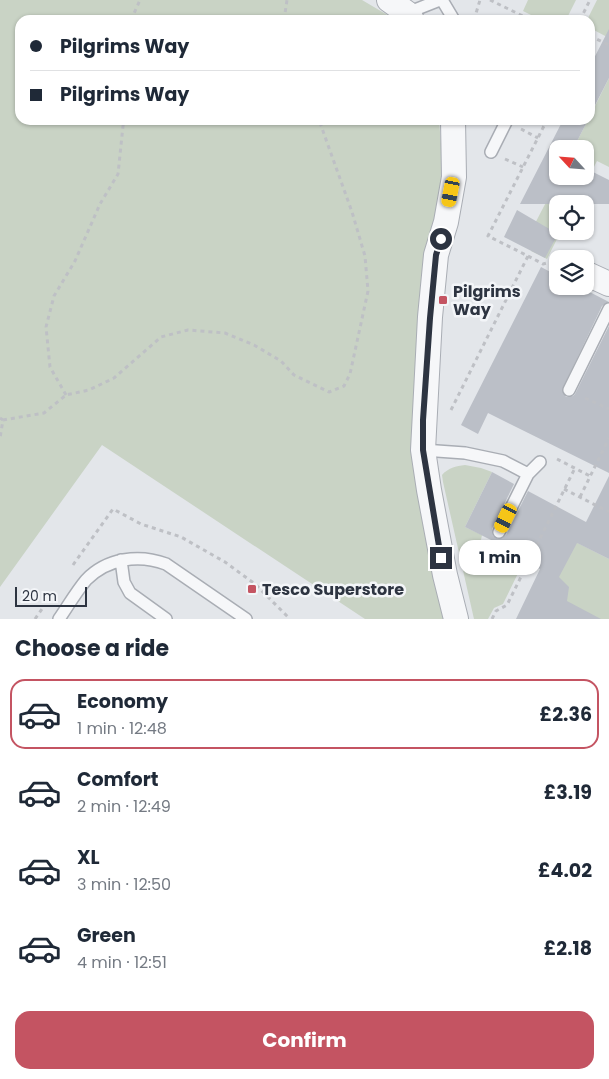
<!DOCTYPE html>
<meta charset="utf-8">
<style>
body{margin:0;font-family:Poppins,sans-serif;background:#f6f6f7;color:#1f2937;height:100vh;display:flex;flex-direction:column;font-size:19px;white-space:nowrap}
*{box-sizing:border-box;margin:0}
p{font-size:16px;color:#747a83}
.icon{flex:none;width:28px;height:28px;fill:none;stroke:currentColor;stroke-width:2;stroke-linecap:round;stroke-linejoin:round}
.map{position:relative;height:619px;overflow:hidden}
.panel{display:flex;flex-direction:column;background:#fff;flex:1}
.panel>*{flex:none}
.hud{position:absolute;left:15px;top:15px;width:580px;height:110px;border-radius:15px;box-shadow:0 1px 4px #0004;display:grid;align-content:center;height:110px;padding:0 15px;background:#fff}
.needle{width:32px;rotate:296deg}
.fabs{position:absolute;left:549px;top:140px;display:grid;gap:10px}
.fabs a{display:grid;place-items:center;width:45px;height:45px;border-radius:10px;background:#fff;box-shadow:0 1px 4px #0004;font-size:25px}
.scale{position:absolute;left:15px;bottom:12px;width:72px;box-sizing:border-box;padding-left:5px;border:2px solid #2d3441;border-top:0;font-size:14px;line-height:18px;white-space:nowrap;color:#2d3441;-webkit-text-stroke:4px #f3f5f8;paint-order:stroke}
.end{position:absolute;width:22px;height:22px;margin:-11px;border:6px solid #2d3441;background:#fff;box-shadow:0 0 0 2px #fff}
.from{border-radius:50%}
.bubble{position:absolute;height:35px;border-radius:15px;background:#fff;box-shadow:0 1px 4px #0004;font-size:16px;font-weight:700;line-height:35px;text-align:center}
.car{position:absolute;width:15px;height:30px;margin:-15px -8px;border-radius:6px;box-shadow:0 0 4px 1px #0007;background:linear-gradient(#f5c518 24%,#345 0 40%,#f5c518 0 76%,#345 0 86%,#f5c518 0)}
.hud b{display:flex;align-items:center;gap:18px;height:48px;font-size:19px}
.hud b+b{border-top:1px solid #e0e1e3}
.hud i{width:12px;height:12px;background:#1f2937}
ul{padding:0;list-style:none}
li{display:flex;align-items:center;gap:15px;height:70px;margin:0 10px 8px;padding:0 5px;border:2px solid transparent;border-radius:15px}
li div{flex:1}
li b{display:block;font-size:19px}
li em{font-style:normal;font-weight:700}
li.active{border-color:#c45462}
li>.icon{width:45px;height:45px;stroke-width:1.5}
h2{padding:0 15px;font-size:22px;line-height:60px}
.cta{display:flex;gap:10px;margin-top:auto;padding:10px 15px}
.cta a{flex:1;height:58px;border-radius:15px;background:#c45462;color:#fff;font-size:20px;font-weight:700;line-height:58px;text-align:center}
.map>svg:first-child{display:block}
.green{fill:#c9d3c5}
.building{fill:#bbbfc7}
.lines{fill:none;stroke-linecap:round;stroke-linejoin:round}
.lane-casing{stroke:#a9adb4;stroke-width:14}
.street-casing{stroke:#a9adb4;stroke-width:26}
.path{stroke:#bec0c5;stroke-width:3;stroke-dasharray:4 4;stroke-linecap:butt}
.lane{stroke:#f6f7f9;stroke-width:11}
.street{stroke:#f6f7f9;stroke-width:24}
.route{stroke:#2d3441;stroke-width:6}
.poi-dot{fill:#c45462;stroke:#f3f5f8;stroke-width:2}
.labels{text-anchor:middle;dominant-baseline:central;stroke-width:5;stroke-linejoin:round;paint-order:stroke}
.poi-label{font-size:16px;font-weight:bold;fill:#2d3441;stroke:#f3f5f8;text-anchor:start}
</style>
<div class="map">
<svg width="609" height="619" viewBox="0 0 609 619">
<rect width="100%" height="100%" fill="#e3e6ea"/>
<path class="green" d="M0,0H362L396,20H20V120H439L443,168L431,244L412,463L444,619H365L102,445L0,587Z
M528,0H576L566,20H541L523,11Z
M597,0H609V38L590,28V20H587Z
M609,78V167L597,161L575,204H558V231H561L547,259L531,251L537,240L529,235L556,183L585,176V149H573L588,120H590V116Z
M465,465L481,468L492,472L465,527L482,535L481,540L524,561L503,604L494,608L488,619H474L443,482L442,475C448,468 456,466 465,465Z
M548,528L609,559V619H538L557,580Z"/>
<path class="building" d="M609,29V78L590,115V66Z
M563,120H588L573,149H558V176H585V168L609,180V204H520Z
M517,210L558,234L545,258L504,237Z
M541,267L558,276V286H578L609,302L602,306L562,390L566,397L573,396L575,394L609,326V473L488,413L478,434L461,425Z
M492,472L514,484L492,529L493,536L499,539L506,535L528,491L586,522L609,476V559L577,543L559,577L569,587L567,601L601,619H516L540,569L503,551L505,547L465,527Z"/>
<g class="lines">
<defs>
<path id="lane" d="M442,0L454,20
M407,13L440,0
M491,152L507,120
M569,390L609,309
M423,450L465,453L503,461L528,474
M499,532L528,474L540,462
M121,560L124,582L130,593L166,619
M59,619C68,606 76,592 86,580C107,558 139,554 166,564L246,619"/>
<path id="street" d="M389,0L407,13L412,20
M453,120L454,177L446,222L436,255L430,317L423,450L429,490L445,575L456,619
M585,273L609,284"/>
</defs>
<use href="#lane" class="lane-casing"/>
<use href="#street" class="street-casing"/>
<path class="path" d="M490,0L531,20
M131,20L140,0
M284,20L287,0
M474,20L480,0
M580,20L590,0
M590,36L609,45
M521,129L538,138
M505,159L523,167
M528,256L543,264L558,260
M66,395L50,367L46,327L54,296L75,261L100,204L118,174L123,126L126,120
M585,398L609,409
M451,410L528,256L488,236L547,120
M0,418L3,420L0,438
M3,420L44,413L66,395L89,390L114,378L161,337L188,330L225,333L254,345L281,361L294,375L329,392L344,386L350,374L368,291L365,256L352,212L319,120
M557,459L590,476
M564,489L609,512
M580,497L609,438
M73,565L113,509L141,524L181,537L225,562L255,584L290,619
M35,619L42,609
M492,619L496,611L507,605L575,468"/>
<use href="#lane" class="lane"/>
<use href="#street" class="street"/>
</g>
<g class="lines">
<path class="route" d="M441,239L436,255L430,318L423,420V450L441,558"/>
</g>
<g class="poi-dot">
<rect x="438" y="295" width="10" height="10" rx="2.5"/>
<rect x="247" y="584" width="10" height="10" rx="2.5"/>
</g>
<g class="labels">
<g class="poi-label">
<text x="453" y="291">Pilgrims<tspan x="453" dy="18">Way</tspan></text>
<text x="262" y="589">Tesco Superstore</text>
</g>
</g>
</svg>
<div class="fabs">
<a><svg class="needle" viewBox="-14 -14 28 28"><path d="M0-13l5 13h-10z" fill="#e53935"/><path d="M0 13l5-13h-10z" fill="#747a83"/></svg></a>
<a><svg class="icon" aria-label="locate" viewBox="0 0 24 24"><circle cx="12" cy="12" r="6"/><path d="M12 2v4M12 18v4M2 12h4M18 12h4"/></svg></a>
<a><svg class="icon" aria-label="layers" viewBox="0 0 24 24"><path d="M12 4l9 5-9 5-9-5zM3 14l9 5 9-5"/></svg></a>
</div>
<div class="scale">20 m</div>
<i class="end from" style="left:441px;top:239px"></i>
<i class="end" style="left:441px;top:558px"></i>
<div class="bubble" style="left:459px;top:540px;width:82px">1 min</div>
<i class="car" style="left:451px;top:192px;rotate:191deg"></i>
<i class="car" style="left:506px;top:518px;rotate:206deg"></i>
<div class="hud">
<b><i class="from"></i>Pilgrims Way</b>
<b><i></i>Pilgrims Way</b>
</div>
</div>
<section class="panel">
<h2>Choose a ride</h2>
<ul>
<li class="active"><svg class="icon" aria-label="car" viewBox="0 0 24 24"><path d="M5 17H2v-5l4-1 3-4h7l3 4 3 1v5h-3M9 17h6M6 11h13"/><circle cx="7" cy="17" r="2"/><circle cx="17" cy="17" r="2"/></svg><div><b>Economy</b><p>1 min · 12:48</p></div><em>£2.36</em></li>
<li><svg class="icon" aria-label="car" viewBox="0 0 24 24"><path d="M5 17H2v-5l4-1 3-4h7l3 4 3 1v5h-3M9 17h6M6 11h13"/><circle cx="7" cy="17" r="2"/><circle cx="17" cy="17" r="2"/></svg><div><b>Comfort</b><p>2 min · 12:49</p></div><em>£3.19</em></li>
<li><svg class="icon" aria-label="car" viewBox="0 0 24 24"><path d="M5 17H2v-5l4-1 3-4h7l3 4 3 1v5h-3M9 17h6M6 11h13"/><circle cx="7" cy="17" r="2"/><circle cx="17" cy="17" r="2"/></svg><div><b>XL</b><p>3 min · 12:50</p></div><em>£4.02</em></li>
<li><svg class="icon" aria-label="car" viewBox="0 0 24 24"><path d="M5 17H2v-5l4-1 3-4h7l3 4 3 1v5h-3M9 17h6M6 11h13"/><circle cx="7" cy="17" r="2"/><circle cx="17" cy="17" r="2"/></svg><div><b>Green</b><p>4 min · 12:51</p></div><em>£2.18</em></li>
</ul>
<div class="cta"><a>Confirm</a></div>
</section>
